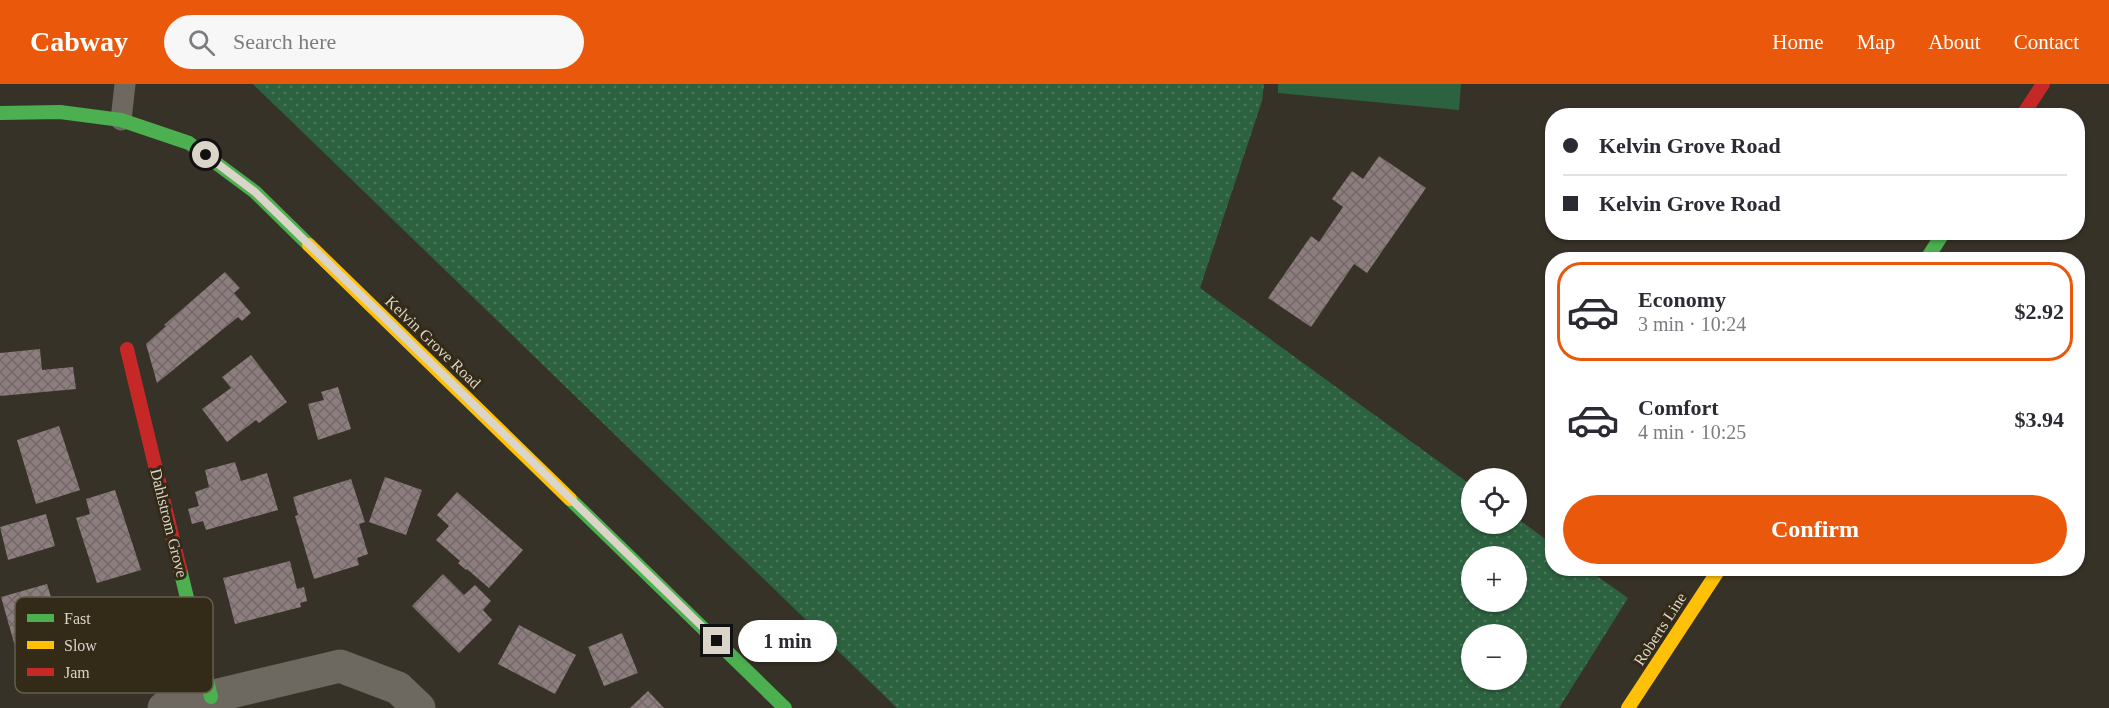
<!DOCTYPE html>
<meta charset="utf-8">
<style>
body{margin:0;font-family:Georgia,serif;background:#f7f7f7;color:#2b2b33;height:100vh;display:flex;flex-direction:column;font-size:22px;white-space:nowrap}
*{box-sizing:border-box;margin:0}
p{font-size:20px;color:#7c7c81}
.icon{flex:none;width:33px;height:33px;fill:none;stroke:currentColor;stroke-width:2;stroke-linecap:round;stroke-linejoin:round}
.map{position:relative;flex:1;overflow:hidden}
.details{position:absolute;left:1545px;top:168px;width:540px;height:324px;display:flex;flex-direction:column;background:#fff;border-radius:24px;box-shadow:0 2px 4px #0004}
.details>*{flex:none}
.banner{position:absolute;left:1545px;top:24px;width:540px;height:132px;border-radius:24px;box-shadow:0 2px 4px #0004;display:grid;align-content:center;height:132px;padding:0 18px;background:#fff}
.fabs{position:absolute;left:1461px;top:384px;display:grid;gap:12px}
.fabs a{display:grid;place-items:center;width:66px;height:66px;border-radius:50%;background:#fff;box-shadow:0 2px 4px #0004;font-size:30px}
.end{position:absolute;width:27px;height:27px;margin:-14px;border:8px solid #dad4c9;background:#111;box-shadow:0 0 0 3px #111}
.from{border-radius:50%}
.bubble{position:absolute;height:42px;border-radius:21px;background:#fff;box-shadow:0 2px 4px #0004;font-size:20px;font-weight:700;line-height:42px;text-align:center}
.banner b{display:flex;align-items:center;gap:21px;height:57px;font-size:22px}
.banner b+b{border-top:2px solid #e1e1e2}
.banner i{width:15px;height:15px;background:#2b2b33}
ul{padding:10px 0 0;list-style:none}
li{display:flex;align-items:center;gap:18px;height:99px;margin:0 12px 9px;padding:0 6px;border:3px solid transparent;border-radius:24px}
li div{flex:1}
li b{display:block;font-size:22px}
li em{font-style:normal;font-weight:700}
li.on{border-color:#ea580c}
li>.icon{width:54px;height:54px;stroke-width:1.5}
.primary-button{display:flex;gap:12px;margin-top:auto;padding:12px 18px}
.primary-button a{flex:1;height:69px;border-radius:36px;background:#ea580c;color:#fff;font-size:24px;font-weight:700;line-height:69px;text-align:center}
header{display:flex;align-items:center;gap:36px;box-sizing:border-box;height:84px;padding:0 30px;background:#ea580c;color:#fff}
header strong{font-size:28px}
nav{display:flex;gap:33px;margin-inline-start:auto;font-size:21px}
.search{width:420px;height:54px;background:#f7f7f7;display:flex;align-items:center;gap:15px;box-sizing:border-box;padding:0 21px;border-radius:33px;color:#7c7c81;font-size:22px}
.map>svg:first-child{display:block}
.grass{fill:url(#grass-dots);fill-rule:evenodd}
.pitch{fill:#2d6240}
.building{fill:url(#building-cross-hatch)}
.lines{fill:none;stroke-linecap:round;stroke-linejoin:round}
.lane{stroke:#6d6860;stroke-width:21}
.street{stroke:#6d6860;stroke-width:33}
.fast{stroke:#4caf50;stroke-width:14}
.slow{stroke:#ffc107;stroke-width:14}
.jam{stroke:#c62828;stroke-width:14}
.route{stroke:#dad4c9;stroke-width:8}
.labels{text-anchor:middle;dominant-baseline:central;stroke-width:6;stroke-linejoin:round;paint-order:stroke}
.street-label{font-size:16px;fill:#dad4c9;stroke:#332a17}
.key{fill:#332a17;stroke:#655d4c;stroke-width:1.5}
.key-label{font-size:16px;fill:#dad4c9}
</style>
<header>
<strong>Cabway</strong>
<div class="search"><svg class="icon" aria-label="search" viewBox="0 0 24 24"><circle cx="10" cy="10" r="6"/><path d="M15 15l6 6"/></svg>Search here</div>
<nav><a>Home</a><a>Map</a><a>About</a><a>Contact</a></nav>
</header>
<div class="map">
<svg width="2109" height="624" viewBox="0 0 2109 624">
<defs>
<pattern id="grass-dots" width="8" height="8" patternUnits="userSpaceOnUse" patternTransform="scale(1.5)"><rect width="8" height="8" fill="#2d6240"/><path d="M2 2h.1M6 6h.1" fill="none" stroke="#4b785a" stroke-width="1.8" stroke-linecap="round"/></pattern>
<pattern id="building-cross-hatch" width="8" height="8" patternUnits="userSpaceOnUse" patternTransform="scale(1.5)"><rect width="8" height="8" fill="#8d7d7f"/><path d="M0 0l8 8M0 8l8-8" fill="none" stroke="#726868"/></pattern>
</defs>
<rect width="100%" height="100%" fill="#373227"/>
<path class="grass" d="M253,0H1264L1262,17L1200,204L1471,401L1472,440H1516L1517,434L1552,460V484L1587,485L1628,514L1559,624H897ZM1472,472H1516V518H1472ZM1472,550H1516V596H1472Z"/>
<path class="pitch" d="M1278,0H1461L1459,26L1278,9Z"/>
<path class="building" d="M1379,72L1426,104L1367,189L1354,180L1311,243L1268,214L1311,152L1319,158L1343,123L1332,115L1352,87L1363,95Z
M225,188L240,204L234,209L251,229L242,237L238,233L157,299L146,260L166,242L164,241Z
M40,265L42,286L73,283L76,305L0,312V269Z
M251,271L287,318L259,339L256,336L227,358L202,325L231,304L222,293Z
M338,303L351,345L318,356L308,320L324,316L321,308Z
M59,342L80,406L36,420L17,356Z
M235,378L241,397L267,389L278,426L206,446L203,437L192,440L188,425L199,422L195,408L209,403L205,386Z
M385,393L422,406L406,451L369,438Z
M351,395L365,438L359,440L368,470L357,474L359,481L314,495L295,432L298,431L293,413Z
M115,406L141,486L97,499L76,434L90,430L86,415Z
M457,408L523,466L489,504L467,485L466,486L458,479L460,477L436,456L449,442L437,431Z
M46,430L55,462L8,476L0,443Z
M290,477L297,505L304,503L307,517L300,519L301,523L235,540L223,494Z
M443,490L464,511L475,501L491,517L483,526L492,536L459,569L412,522Z
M47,500L56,530L62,528L74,572L22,587L1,513Z
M519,541L576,571L555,610L498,580Z
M622,549L638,589L604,602L588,563Z
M648,607L664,624H630Z"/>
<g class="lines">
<path class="lane" d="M121,36L125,0"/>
<path class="street" d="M164,624L340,582L398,604L419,624"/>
<path class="fast" d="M0,29L60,28L121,36L189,59L255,108L309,161
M1926,176L1944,148
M570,415L785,624
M180,485L211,613"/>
<path class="slow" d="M309,161L570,415
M1628,624L1720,484"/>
<path class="jam" d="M2022,32L2043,0
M127,265L180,485"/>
</g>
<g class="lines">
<path class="route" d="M206,71L255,108L717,557"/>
</g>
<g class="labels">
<g class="street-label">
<text transform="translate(433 258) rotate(44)">Kelvin Grove Road</text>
<text transform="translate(169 439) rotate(76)">Dahlstrom Grove</text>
<text transform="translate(1660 545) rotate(-57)">Roberts Line</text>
</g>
</g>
<rect x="15" y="513" width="198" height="96" rx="9" class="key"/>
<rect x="27" y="530" width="27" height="8" fill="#4caf50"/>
<rect x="27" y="557" width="27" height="8" fill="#ffc107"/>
<rect x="27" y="584" width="27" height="8" fill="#c62828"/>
<g class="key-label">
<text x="64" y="540">Fast</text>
<text x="64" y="567">Slow</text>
<text x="64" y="594">Jam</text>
</g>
</svg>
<div class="fabs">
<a><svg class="icon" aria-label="locate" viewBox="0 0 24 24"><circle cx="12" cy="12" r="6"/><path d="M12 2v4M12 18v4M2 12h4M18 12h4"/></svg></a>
<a>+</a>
<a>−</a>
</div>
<i class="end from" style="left:206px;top:71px"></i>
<i class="end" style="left:717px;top:557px"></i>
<div class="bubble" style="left:738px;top:536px;width:99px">1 min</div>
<div class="banner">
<b><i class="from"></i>Kelvin Grove Road</b>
<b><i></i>Kelvin Grove Road</b>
</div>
<section class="details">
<ul>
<li class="on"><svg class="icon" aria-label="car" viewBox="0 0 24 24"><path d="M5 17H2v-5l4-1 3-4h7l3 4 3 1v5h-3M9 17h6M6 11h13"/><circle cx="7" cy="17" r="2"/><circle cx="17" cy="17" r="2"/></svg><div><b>Economy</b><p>3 min · 10:24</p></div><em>$2.92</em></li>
<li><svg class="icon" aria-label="car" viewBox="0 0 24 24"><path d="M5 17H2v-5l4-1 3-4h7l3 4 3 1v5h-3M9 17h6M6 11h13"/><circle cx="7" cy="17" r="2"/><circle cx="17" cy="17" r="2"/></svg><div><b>Comfort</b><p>4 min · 10:25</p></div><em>$3.94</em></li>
</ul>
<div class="primary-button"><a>Confirm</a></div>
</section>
</div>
